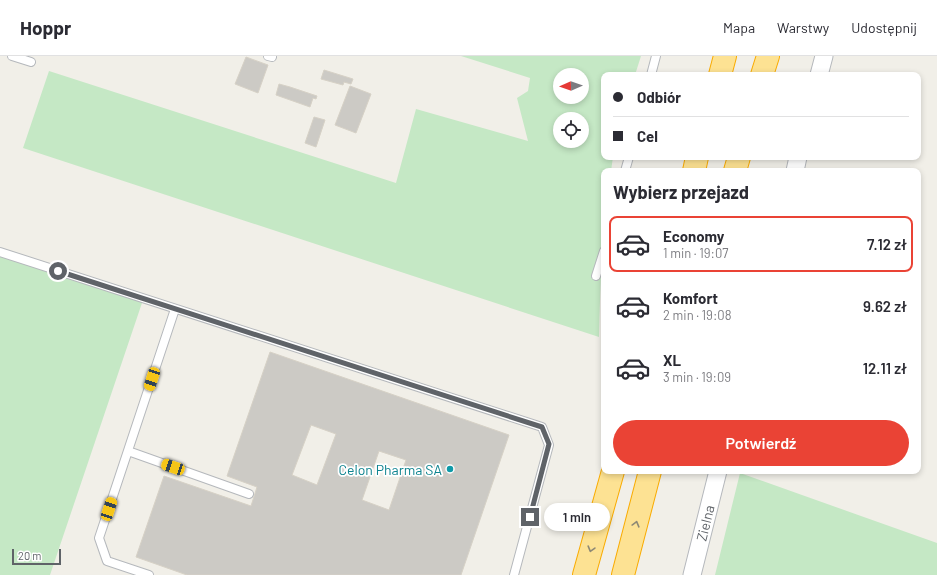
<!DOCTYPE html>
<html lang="pl">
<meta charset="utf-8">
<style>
body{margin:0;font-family:Barlow,sans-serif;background:#f2f2f3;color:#2b2b33;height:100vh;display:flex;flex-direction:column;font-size:15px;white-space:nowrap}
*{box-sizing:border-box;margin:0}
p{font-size:13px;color:#7c7c81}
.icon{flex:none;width:22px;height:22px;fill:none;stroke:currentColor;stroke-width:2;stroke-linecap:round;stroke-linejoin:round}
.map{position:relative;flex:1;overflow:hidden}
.details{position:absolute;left:601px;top:112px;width:320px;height:306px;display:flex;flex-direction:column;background:#fff;border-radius:8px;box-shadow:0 2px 6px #0003}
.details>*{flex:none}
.top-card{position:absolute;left:601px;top:16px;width:320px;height:88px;border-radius:8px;box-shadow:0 2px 6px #0003;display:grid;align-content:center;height:88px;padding:0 12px;background:#fff}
.needle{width:26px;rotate:268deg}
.controls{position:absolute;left:553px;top:12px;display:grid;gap:8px}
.controls a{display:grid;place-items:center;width:36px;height:36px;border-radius:50%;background:#fff;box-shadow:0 2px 6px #0003;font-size:20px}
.scale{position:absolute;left:12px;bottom:10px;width:49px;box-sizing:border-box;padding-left:4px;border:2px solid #5f6368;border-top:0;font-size:11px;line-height:14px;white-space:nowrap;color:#5f6368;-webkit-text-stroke:3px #fff;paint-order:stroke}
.end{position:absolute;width:18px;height:18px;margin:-9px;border:5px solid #5f6368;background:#fff;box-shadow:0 0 0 2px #fff}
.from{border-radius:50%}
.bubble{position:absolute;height:28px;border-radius:14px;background:#fff;box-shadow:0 2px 6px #0003;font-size:13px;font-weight:600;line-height:28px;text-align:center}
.car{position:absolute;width:12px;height:24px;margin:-12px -6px;border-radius:5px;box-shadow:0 0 3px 1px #0007;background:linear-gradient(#f5c518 24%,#345 0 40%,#f5c518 0 76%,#345 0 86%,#f5c518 0)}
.top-card b{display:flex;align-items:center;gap:14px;height:38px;font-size:15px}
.top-card b+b{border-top:1px solid #e1e1e2}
.top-card i{width:10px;height:10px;background:#2b2b33}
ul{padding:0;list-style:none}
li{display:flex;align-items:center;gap:12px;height:56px;margin:0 8px 6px;padding:0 4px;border:2px solid transparent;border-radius:8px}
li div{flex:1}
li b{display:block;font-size:15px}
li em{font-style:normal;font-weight:600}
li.current{border-color:#ea4335}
li>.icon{width:36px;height:36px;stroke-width:1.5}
h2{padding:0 12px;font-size:18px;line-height:48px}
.primary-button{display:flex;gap:8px;margin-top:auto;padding:8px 12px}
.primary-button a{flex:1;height:46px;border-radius:24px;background:#ea4335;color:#fff;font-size:16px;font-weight:600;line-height:46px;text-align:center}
header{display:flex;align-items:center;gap:24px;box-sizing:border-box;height:56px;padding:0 20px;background:#fff;border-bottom:1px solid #e1e1e2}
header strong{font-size:19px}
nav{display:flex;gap:22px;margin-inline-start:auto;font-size:14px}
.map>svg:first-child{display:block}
.green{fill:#c5e8c5;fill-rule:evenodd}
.building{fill:#cccac5;stroke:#d6d1c6;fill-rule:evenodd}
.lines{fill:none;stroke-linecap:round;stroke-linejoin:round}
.lane-casing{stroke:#b5b8bc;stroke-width:10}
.street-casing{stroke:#b5b8bc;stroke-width:19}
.highway-casing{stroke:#f9ab00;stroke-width:24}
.lane{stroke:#fff;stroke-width:8}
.street{stroke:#fff;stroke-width:17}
.highway{stroke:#fde293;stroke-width:22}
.oneway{stroke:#8e8975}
.route{stroke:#5f6368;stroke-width:5}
.culture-dot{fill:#0f9aa8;stroke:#fff;stroke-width:1.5}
.labels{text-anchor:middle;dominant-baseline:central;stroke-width:3.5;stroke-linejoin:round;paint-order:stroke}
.culture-label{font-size:14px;fill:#0d838f;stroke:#fff;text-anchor:end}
.street-label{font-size:14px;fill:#5f6368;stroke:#fff}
</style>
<header>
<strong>Hoppr</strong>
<nav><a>Mapa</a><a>Warstwy</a><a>Udostępnij</a></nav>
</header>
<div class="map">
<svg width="937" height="519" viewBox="0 0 937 519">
<rect width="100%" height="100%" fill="#f1efe8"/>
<path class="green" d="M461,0H641L635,19H604V101H613L611,115H604C604,170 600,226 599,281L23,92L49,15L396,127L416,53L528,85L517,42L528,35L530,22ZM560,19H582V41H560ZM560,63H582V85H560Z
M0,198L144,241L50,519H0Z
M740,417L937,487V519H715Z"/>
<path class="building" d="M246,1L268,9L258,37L235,28Z
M324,14L353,23L351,28L344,26L343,29L321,23Z
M279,28L290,31L317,40L316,43L313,42L310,51L276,39Z
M350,30L371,38L356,77L335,69Z
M314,61L325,64L316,91L305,87Z
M270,296L509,379L461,519H187L136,501L164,420L251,450L257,431L227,420ZM311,369L336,378L317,429L292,419ZM379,395L406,404L389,454L362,444Z"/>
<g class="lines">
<defs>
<path id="lane" d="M12,0L31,6
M268,0L272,1
M651,19L656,0
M625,115L629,101
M0,196L542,371L549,389L514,519
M596,220L604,195
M128,395L249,438
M149,519L107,505L99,482L175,253"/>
<path id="street" d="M819,19L824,0
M795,115L798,101
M692,519L718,415"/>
<path id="highway" d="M720,19L725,0
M762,19L768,0
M694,115L697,101
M735,115L739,101
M584,519L613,415
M623,519L650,415"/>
</defs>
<use href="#lane" class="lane-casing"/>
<use href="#street" class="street-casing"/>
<use href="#highway" class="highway-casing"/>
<use href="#lane" class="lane"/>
<use href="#street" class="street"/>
<use href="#highway" class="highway"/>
</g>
<defs><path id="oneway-chevron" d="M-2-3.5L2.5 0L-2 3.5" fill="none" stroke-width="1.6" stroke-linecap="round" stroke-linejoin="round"/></defs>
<g class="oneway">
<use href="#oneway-chevron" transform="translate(636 468) rotate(-75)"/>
<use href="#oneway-chevron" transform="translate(591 493) rotate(106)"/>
</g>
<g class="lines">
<path class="route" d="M58,215L542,371L549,388L530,461"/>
</g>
<circle class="culture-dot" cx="450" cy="413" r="4"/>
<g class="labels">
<g class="culture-label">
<text x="442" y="413">Celon Pharma SA</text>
</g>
<g class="street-label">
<text transform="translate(705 467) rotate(-76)">Zielna</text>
</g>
</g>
</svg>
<div class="controls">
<a><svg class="needle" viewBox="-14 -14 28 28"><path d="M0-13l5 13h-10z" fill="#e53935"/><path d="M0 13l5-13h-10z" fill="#7c7c81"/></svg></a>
<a><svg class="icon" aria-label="locate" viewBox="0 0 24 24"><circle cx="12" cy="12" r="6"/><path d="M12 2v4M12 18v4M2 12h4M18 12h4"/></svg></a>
</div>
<div class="scale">20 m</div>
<i class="end from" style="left:58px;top:215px"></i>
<i class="end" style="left:530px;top:461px"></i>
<div class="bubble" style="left:544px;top:447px;width:66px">1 min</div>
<i class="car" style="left:152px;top:323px;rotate:198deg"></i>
<i class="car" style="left:173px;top:411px;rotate:289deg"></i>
<i class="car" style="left:109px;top:453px;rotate:18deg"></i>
<div class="top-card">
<b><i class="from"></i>Odbiór</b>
<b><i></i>Cel</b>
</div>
<section class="details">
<h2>Wybierz przejazd</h2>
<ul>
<li class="current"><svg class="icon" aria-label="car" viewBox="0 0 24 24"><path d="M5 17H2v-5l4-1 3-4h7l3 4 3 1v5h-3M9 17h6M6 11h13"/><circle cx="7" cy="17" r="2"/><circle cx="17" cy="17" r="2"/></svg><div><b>Economy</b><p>1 min · 19:07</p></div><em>7.12 zł</em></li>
<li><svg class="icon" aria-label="car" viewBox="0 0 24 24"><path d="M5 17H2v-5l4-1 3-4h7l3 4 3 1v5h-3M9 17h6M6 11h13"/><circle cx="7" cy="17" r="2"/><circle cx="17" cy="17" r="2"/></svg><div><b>Komfort</b><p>2 min · 19:08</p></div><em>9.62 zł</em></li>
<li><svg class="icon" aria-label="car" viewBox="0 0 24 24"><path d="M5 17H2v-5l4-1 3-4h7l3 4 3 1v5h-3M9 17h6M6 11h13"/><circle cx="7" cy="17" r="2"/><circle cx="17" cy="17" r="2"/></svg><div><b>XL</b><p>3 min · 19:09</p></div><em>12.11 zł</em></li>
</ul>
<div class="primary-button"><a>Potwierdź</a></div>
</section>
</div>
